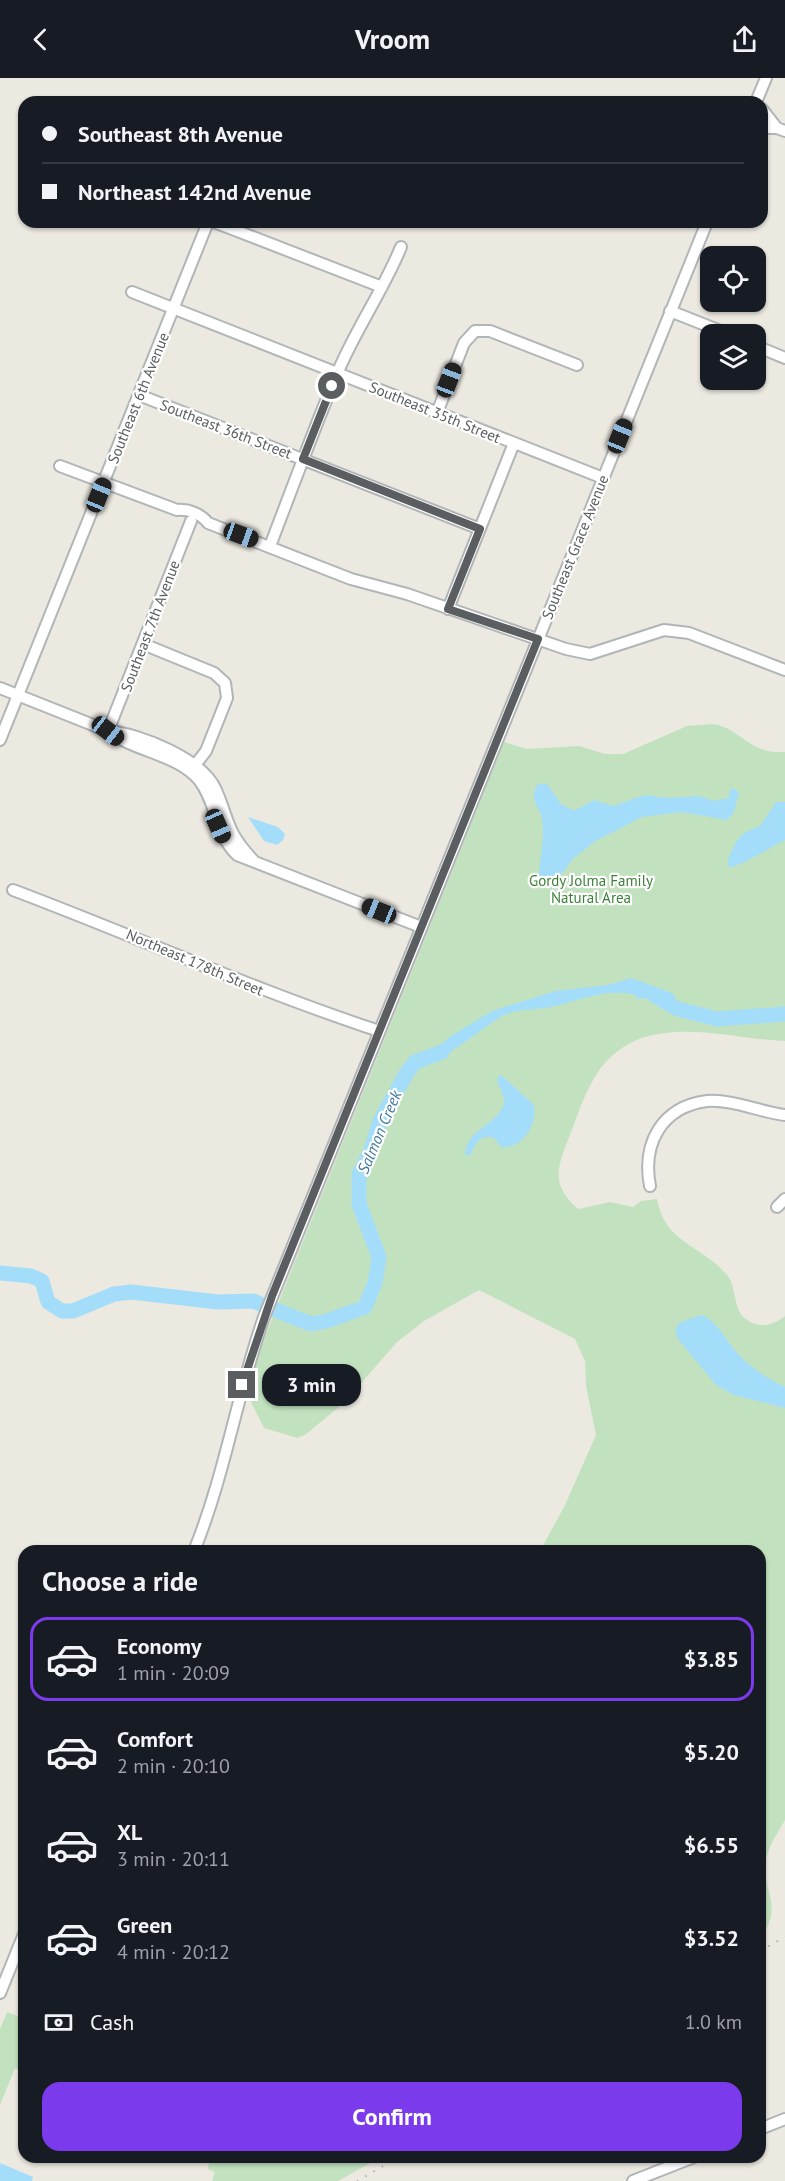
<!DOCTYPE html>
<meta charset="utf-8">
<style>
body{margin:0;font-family:"PT Sans",sans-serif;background:#242831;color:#f1f3f6;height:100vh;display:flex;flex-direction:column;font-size:22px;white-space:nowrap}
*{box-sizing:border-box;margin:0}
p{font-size:20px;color:#9ea1a6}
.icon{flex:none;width:33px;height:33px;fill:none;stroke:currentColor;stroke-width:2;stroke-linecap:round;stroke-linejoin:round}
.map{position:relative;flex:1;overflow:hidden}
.details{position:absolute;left:18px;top:1467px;width:748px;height:618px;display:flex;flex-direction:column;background:#171b24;border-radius:18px;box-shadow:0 2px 4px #0004}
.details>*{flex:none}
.hud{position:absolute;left:18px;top:18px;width:750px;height:132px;border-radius:18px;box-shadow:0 2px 4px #0004;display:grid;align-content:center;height:132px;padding:0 24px;background:#171b24}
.buttons{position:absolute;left:700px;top:168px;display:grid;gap:12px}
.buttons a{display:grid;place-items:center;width:66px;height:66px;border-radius:12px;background:#171b24;box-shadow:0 2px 4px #0004;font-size:30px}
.end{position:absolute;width:27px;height:27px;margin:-14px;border:8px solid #5a5e61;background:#fff;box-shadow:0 0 0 3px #fff}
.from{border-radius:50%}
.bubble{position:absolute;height:42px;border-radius:18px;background:#171b24;box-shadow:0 2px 4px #0004;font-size:20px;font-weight:800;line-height:42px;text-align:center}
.car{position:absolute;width:18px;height:36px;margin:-18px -9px;border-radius:8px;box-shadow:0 0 4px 2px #0007;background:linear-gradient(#222 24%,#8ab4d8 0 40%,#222 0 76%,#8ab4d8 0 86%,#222 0)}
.hud b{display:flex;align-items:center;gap:21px;height:57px;font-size:22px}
.hud b+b{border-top:2px solid #363941}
.hud i{width:15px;height:15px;background:#f1f3f6}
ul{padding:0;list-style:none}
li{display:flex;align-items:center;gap:18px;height:84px;margin:0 12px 9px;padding:0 12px;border:3px solid transparent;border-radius:18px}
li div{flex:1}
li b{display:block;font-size:22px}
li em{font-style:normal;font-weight:800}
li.active{border-color:#7c3aed}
li>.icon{width:54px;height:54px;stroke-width:1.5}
h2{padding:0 24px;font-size:27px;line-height:72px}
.pay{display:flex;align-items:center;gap:15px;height:66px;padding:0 24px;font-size:22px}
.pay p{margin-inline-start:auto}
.cta{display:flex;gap:12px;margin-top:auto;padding:12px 24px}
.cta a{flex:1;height:69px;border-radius:18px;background:#7c3aed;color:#fff;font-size:24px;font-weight:800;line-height:69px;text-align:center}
header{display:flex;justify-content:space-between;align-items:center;height:78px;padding:0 24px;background:#171b24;font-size:27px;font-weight:800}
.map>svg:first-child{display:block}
.green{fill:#c2e2bf}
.water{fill:#a4ddf9}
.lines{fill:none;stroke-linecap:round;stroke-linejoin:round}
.river{stroke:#a4ddf9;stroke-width:15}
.minor-casing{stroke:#b2b5b8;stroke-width:14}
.minor{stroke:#fff;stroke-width:10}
.rail{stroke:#b0b1b1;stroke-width:2;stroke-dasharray:1.5 8;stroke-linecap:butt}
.route{stroke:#5a5e61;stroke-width:8}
.labels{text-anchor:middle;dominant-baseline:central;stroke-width:4.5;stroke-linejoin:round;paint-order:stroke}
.street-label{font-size:15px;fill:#5a5e61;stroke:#fff}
.park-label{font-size:15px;fill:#3d8139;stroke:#fff}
.water-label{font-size:16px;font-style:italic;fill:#417aa2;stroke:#fff}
</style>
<header><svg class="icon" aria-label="back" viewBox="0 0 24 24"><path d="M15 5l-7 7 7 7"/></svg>Vroom<svg class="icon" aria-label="share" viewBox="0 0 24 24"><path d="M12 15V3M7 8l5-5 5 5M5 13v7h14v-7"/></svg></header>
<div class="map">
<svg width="785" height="2103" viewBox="0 0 785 2103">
<rect width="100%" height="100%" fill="#ece9e1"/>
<path class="green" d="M713,646C743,651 747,676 785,674V963C723,961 646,931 600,991C585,1012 577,1039 568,1062C556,1092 552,1108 578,1131L610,1124L633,1129L641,1123L657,1121C665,1166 702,1167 727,1197C738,1211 732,1232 747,1242C760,1251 774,1247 785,1238V1742C778,1754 769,1767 766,1781C760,1810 785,1827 761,1859L760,1628L765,1614L760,1607V1473H540L565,1427L596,1357L586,1308L585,1283L575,1261L479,1212L424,1243L396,1265L345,1324L305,1357L297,1360L264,1350L248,1318L261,1268L504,664L527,671L579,668L605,676H623L687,648Z
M7,1934L24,1940V1994L15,1990L0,2027V1951Z
M210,2079H364L374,2083L338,2103H212L215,2094L208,2091Z"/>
<path class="water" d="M542,706H547L561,726L574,733L594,722L613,728L645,717L668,720L699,718L714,723L729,720L730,711H735L739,714L734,734L727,742L681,734L642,739L594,764L573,781L560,798L546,807H540C536,793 546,763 542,742C540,728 528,722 537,707Z
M776,724H785V762L745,784L729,790L728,781L737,762L744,755L761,747Z
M248,739L278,749L285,756L283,762L277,767L264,763Z
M631,900L672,915L675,919L670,928L645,920L637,921L635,917C604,909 575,925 545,930C532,932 517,931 504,937C479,951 446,984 418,986L451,958L492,933L555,913L608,907Z
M501,997L533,1026C540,1043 522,1073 501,1069L494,1060C482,1055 474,1066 471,1076L465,1078C464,1051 502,1045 504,1024C505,1018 498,1008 497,1001Z
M701,1237C717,1241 729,1268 742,1280C755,1293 769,1301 785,1309V1330L734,1317L716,1307L678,1261L675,1253L679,1245Z
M0,2085L33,2099L32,2103H0Z"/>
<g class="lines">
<path class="river" d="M655,918L678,931L717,941L785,936
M0,1195L31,1198L42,1203L48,1224L62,1233H73L114,1216L131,1214L218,1224L253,1223L311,1246L327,1243L365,1229L375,1205L379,1179L359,1126V1096L371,1072L380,1043L406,996L415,984L442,974"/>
<defs>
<path id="minor" d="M756,24L766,0
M762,31L777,50
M762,50H777L785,53
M214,144L382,209
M132,214L603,400
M670,233L728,256
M756,268L785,280
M139,317L480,451
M437,335L464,265L475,253H490L577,287
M60,388L177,432C189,431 201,436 208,445L351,501L407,516L566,571L590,576L664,552L689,555L785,592
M270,468C292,411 313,353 337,296C355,252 383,213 401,169
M448,531L514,365
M143,566L214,595L225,605L227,620L206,673L192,691
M0,610L108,653C135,674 177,676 199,702C217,725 215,756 237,777L421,849
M108,653L191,443
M109,653C140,656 203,681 216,712C230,745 226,753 253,782
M0,662L208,144
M13,812C135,858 255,912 379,953
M650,1108C642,1066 661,1029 707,1023C732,1021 760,1034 785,1037
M777,1129L785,1121
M194,1473C225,1397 237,1316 264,1239L707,144
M0,1915L24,1856
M760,2051L785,2041
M633,2103L694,2079"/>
</defs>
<use href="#minor" class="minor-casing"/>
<use href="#minor" class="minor"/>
<path class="rail" d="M760,1873L785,1859
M357,2103L399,2079"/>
</g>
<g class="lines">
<path class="route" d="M242,1307L272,1218L538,561L448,531L480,451L303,381L332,308"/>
</g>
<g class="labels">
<g class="street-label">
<text transform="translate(138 320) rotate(-68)">Southeast 6th Avenue</text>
<text transform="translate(435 334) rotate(22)">Southeast 35th Street</text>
<text transform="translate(226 351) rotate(21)">Southeast 36th Street</text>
<text transform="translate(575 469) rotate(-68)">Southeast Grace Avenue</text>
<text transform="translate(150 548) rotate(-69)">Southeast 7th Avenue</text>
<text transform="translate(195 884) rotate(23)">Northeast 178th Street</text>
</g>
<g class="park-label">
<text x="591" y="802">Gordy Jolma Family<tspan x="591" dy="17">Natural Area</tspan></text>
</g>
<g class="water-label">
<text transform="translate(379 1054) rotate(-67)">Salmon Creek</text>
</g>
</g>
</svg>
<div class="buttons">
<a><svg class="icon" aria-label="locate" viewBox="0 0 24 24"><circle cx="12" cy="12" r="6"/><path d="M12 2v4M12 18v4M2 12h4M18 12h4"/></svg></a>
<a><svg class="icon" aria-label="layers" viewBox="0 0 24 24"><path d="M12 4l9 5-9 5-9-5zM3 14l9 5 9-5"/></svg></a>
</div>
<i class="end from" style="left:332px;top:308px"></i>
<i class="end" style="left:242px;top:1307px"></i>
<div class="bubble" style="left:262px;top:1286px;width:99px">3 min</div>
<i class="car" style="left:449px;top:302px;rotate:21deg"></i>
<i class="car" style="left:620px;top:358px;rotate:22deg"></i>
<i class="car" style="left:99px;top:417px;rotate:22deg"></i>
<i class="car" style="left:241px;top:457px;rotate:110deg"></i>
<i class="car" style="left:108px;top:653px;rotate:128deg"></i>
<i class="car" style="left:218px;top:748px;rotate:156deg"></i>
<i class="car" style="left:379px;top:833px;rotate:292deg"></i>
<div class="hud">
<b><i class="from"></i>Southeast 8th Avenue</b>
<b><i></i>Northeast 142nd Avenue</b>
</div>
<section class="details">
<h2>Choose a ride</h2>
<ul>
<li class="active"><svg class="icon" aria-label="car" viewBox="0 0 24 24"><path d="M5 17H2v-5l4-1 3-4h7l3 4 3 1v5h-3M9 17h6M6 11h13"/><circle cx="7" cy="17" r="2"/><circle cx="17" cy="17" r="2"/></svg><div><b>Economy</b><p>1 min · 20:09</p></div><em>$3.85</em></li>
<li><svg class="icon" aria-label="car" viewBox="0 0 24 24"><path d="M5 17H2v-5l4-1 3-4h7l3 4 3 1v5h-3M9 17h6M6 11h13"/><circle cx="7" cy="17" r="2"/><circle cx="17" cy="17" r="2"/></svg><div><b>Comfort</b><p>2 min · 20:10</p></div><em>$5.20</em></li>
<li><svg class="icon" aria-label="car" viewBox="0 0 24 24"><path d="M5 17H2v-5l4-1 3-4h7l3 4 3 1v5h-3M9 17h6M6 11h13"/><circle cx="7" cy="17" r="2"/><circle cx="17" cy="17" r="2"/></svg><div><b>XL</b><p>3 min · 20:11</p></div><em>$6.55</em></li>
<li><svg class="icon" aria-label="car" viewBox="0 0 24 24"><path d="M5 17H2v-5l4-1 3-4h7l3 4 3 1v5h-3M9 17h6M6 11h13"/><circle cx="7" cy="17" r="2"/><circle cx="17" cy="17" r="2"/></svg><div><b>Green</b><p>4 min · 20:12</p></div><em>$3.52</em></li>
</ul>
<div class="pay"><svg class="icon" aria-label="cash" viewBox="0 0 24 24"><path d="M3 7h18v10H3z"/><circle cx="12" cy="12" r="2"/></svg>Cash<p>1.0 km</p></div>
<div class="cta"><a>Confirm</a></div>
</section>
</div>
